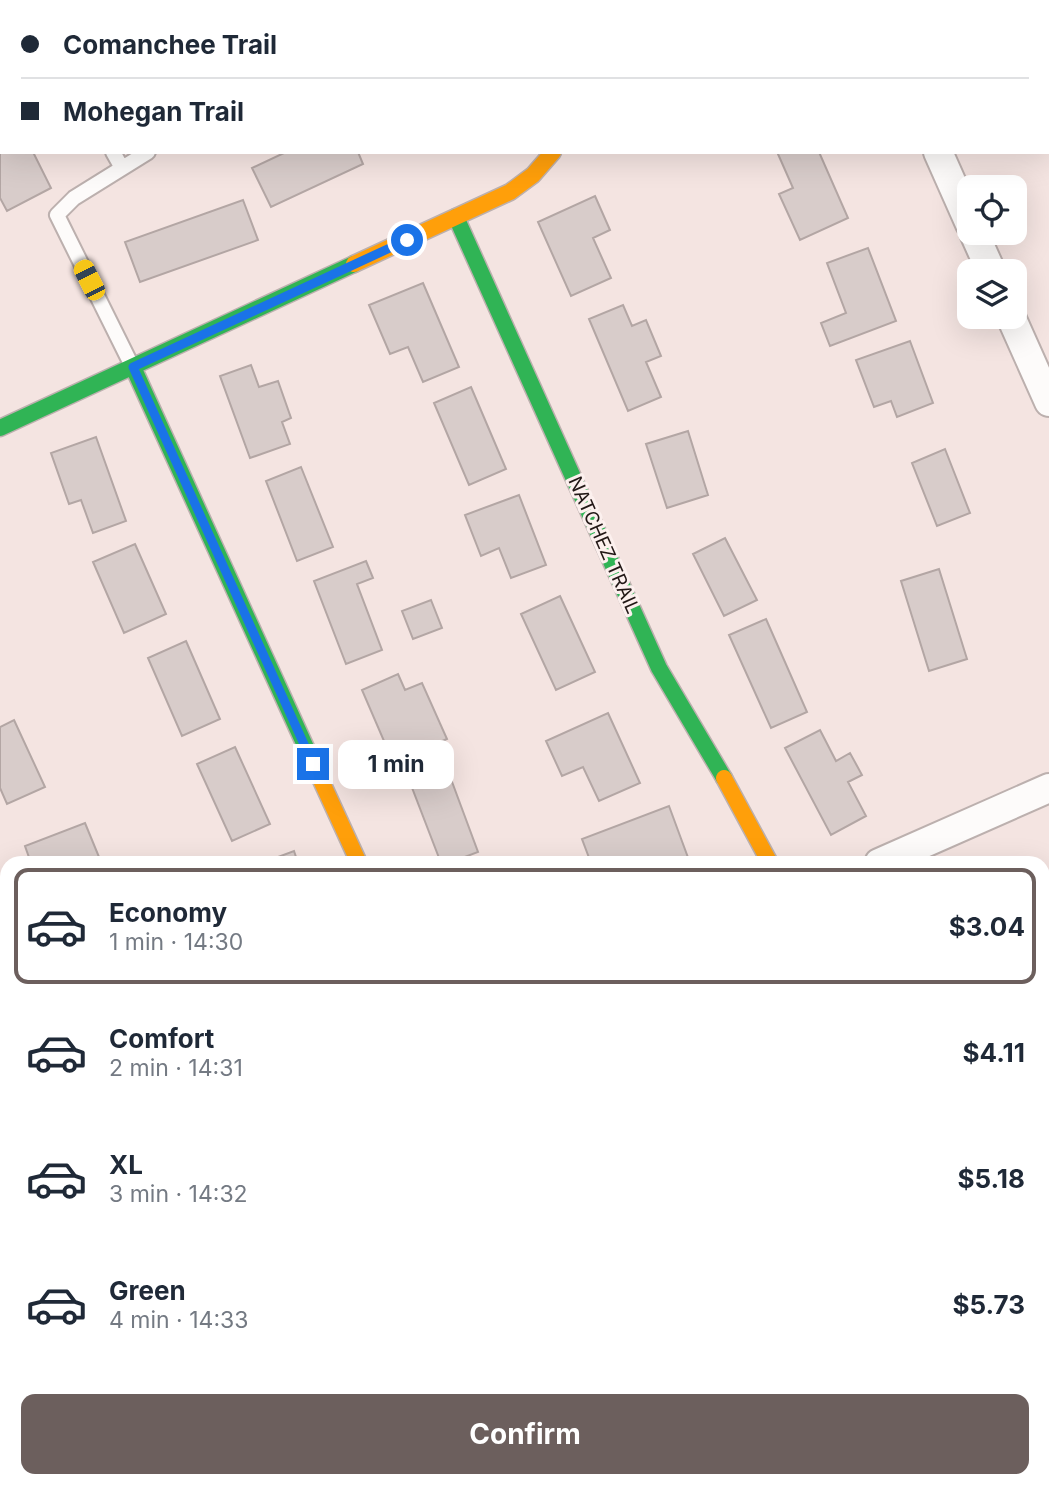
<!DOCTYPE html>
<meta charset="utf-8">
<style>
body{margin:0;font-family:Inter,sans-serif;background:#f6f6f7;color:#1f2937;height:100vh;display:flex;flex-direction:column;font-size:26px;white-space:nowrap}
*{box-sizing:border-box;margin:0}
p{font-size:23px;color:#747a83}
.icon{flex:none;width:38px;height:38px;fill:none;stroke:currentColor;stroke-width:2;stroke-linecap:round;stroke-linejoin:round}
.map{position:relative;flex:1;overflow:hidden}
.details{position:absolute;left:0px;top:856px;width:1050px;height:632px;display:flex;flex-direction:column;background:#fff;border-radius:21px 21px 0 0;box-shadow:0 7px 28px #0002}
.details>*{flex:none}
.guide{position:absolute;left:0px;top:0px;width:1050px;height:154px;box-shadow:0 7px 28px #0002;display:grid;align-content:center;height:154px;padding:0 21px;background:#fff}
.fabs{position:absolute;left:957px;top:175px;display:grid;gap:14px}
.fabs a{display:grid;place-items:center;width:70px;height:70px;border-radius:14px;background:#fff;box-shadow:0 7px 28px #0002;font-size:35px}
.end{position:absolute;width:32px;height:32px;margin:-16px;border:9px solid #1a73e8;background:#fff;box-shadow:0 0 0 4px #fff}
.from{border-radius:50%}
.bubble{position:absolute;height:49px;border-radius:14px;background:#fff;box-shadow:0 7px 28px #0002;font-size:23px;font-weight:700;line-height:49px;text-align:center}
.car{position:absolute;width:21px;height:42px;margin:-21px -10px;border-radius:9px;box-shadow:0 0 5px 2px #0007;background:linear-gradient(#f5c518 24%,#345 0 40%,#f5c518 0 76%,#345 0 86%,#f5c518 0)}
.guide b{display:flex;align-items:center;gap:24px;height:66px;font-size:26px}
.guide b+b{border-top:2px solid #e0e1e3}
.guide i{width:18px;height:18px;background:#1f2937}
ul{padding:12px 0 0;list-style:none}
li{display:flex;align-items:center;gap:21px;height:116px;margin:0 14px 10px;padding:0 7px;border:4px solid transparent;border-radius:14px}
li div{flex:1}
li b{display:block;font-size:26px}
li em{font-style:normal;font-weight:700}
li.current{border-color:#6c5f5d}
li>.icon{width:63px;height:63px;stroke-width:1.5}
.primary-button{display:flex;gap:14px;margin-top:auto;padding:14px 21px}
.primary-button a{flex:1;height:80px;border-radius:14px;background:#6c5f5d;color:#fff;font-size:28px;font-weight:700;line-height:80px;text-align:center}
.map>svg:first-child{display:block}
.building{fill:#d8ccca;stroke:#b3a6a4;stroke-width:2}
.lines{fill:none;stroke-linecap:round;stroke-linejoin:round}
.lane-casing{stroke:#bcb0ae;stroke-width:18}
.street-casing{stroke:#bcb0ae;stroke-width:32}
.fast-casing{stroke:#bcb0ae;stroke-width:19}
.slow-casing{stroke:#bcb0ae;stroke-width:19}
.lane{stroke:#fdfbfa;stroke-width:14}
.street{stroke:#fdfbfa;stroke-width:28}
.fast{stroke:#30b455;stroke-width:16}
.slow{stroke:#ff9f0a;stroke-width:16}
.route{stroke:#1a73e8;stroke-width:9}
.labels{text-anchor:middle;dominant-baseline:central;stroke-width:6;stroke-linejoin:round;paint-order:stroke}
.street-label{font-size:19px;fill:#221816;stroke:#fcf0ee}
</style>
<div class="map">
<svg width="1049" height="1486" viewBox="0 0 1049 1486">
<rect width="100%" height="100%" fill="#f4e4e1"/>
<path class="building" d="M0,86L2,152H33L51,188L7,211L0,198Z
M286,152H358L363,164L271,207L252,168Z
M781,152H819L848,218L800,240L779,194L793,188L778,154Z
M595,196L610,230L593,238L611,278L571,296L538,222Z
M243,200L258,240L140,282L125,242Z
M868,248L896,321L830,346L821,323L846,313L827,263Z
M423,283L459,367L423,382L408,347L390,354L369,305Z
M623,305L632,326L646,320L661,356L646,362L661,397L628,411L589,319Z
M910,341L933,403L897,417L891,401L874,407L856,360Z
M251,365L259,387L278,381L291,418L282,422L290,444L250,458L220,376Z
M471,387L506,469L469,485L434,403Z
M688,431L708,495L667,508L646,444Z
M96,437L126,521L93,533L81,500L69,504L51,453Z
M945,449L970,513L937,526L912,463Z
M301,467L333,547L297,561L266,481Z
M519,495L546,565L511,578L499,548L481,556L465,515Z
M725,538L757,600L724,616L693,554Z
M135,544L166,614L124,633L93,562Z
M366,561L373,578L357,584L382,650L346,664L314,581Z
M939,569L967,659L929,671L901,581Z
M560,596L595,672L556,690L521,614Z
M431,600L442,628L413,639L402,611Z
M766,619L807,712L771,728L729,635Z
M186,641L220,719L182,736L148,658Z
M398,674L405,690L422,683L447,739L393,762L362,690Z
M608,713L640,783L599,801L583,767L562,776L546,741Z
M14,720L45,787L7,804L0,788V727Z
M820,730L836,761L850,753L862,775L848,782L866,816L831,835L785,748Z
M235,747L270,824L232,841L197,764Z
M448,771L478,852L449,863H441L411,785Z
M669,806L690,863H642L640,859L630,863H591L582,839Z
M85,823L99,857L84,863H31L25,846Z
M294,851L298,863H262Z
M7,1140V1185L0,1188V1143Z
M95,1480H168L170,1486H97Z
M637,1480H673L672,1486H635Z
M856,1480H903L905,1486H857Z"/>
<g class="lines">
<defs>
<path id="lane" d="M27,0L28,2
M281,0L283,2
M380,2L382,0
M113,152L122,168
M131,364L57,215L74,198L148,152"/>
<path id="street" d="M490,0L491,2
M870,0L871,2
M731,2L735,0
M938,152L970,224
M974,233L991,271
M1011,317L1049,402
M879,863L1049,788
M0,933L7,948
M292,1480L299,1486
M969,1480L971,1486
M535,1486L537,1480"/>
<path id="fast" d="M456,217L659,668L724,778
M133,367L308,752
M0,428L354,264"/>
<path id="slow" d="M354,264L510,192L533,175L553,152
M308,752L359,863
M724,778L770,863"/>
</defs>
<use href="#lane" class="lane-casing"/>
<use href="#street" class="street-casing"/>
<use href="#fast" class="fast-casing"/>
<use href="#slow" class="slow-casing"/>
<use href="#lane" class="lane"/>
<use href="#street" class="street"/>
<use href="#fast" class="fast"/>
<use href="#slow" class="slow"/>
</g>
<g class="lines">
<path class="route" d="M313,764L133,367L407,240"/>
</g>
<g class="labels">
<g class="street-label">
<text transform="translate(604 545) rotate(66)">NATCHEZ TRAIL</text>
</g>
</g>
</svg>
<div class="fabs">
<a><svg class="icon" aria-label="locate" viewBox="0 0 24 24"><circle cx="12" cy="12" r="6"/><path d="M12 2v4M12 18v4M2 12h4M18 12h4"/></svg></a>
<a><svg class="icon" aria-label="layers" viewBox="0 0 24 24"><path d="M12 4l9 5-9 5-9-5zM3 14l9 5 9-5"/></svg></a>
</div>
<i class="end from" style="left:407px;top:240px"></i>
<i class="end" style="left:313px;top:764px"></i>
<div class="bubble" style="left:338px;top:740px;width:116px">1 min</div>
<i class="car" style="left:89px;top:280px;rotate:333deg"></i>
<div class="guide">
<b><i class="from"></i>Comanchee Trail</b>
<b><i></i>Mohegan Trail</b>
</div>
<section class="details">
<ul>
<li class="current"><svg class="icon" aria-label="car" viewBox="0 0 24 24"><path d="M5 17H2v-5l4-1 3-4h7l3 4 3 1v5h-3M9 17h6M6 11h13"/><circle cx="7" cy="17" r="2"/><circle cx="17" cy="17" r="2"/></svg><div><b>Economy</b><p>1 min · 14:30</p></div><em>$3.04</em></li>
<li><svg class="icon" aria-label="car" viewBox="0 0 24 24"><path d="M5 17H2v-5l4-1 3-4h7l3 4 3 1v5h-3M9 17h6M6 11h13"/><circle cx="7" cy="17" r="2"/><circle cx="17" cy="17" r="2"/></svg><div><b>Comfort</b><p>2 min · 14:31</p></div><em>$4.11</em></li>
<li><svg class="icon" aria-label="car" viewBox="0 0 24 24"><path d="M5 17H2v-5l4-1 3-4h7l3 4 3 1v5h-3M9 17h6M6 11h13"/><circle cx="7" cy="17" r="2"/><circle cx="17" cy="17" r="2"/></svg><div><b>XL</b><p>3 min · 14:32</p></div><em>$5.18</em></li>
<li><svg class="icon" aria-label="car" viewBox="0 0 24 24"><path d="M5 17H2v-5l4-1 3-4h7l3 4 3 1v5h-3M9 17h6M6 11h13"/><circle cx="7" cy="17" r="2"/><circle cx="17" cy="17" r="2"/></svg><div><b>Green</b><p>4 min · 14:33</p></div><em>$5.73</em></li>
</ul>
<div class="primary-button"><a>Confirm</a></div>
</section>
</div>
